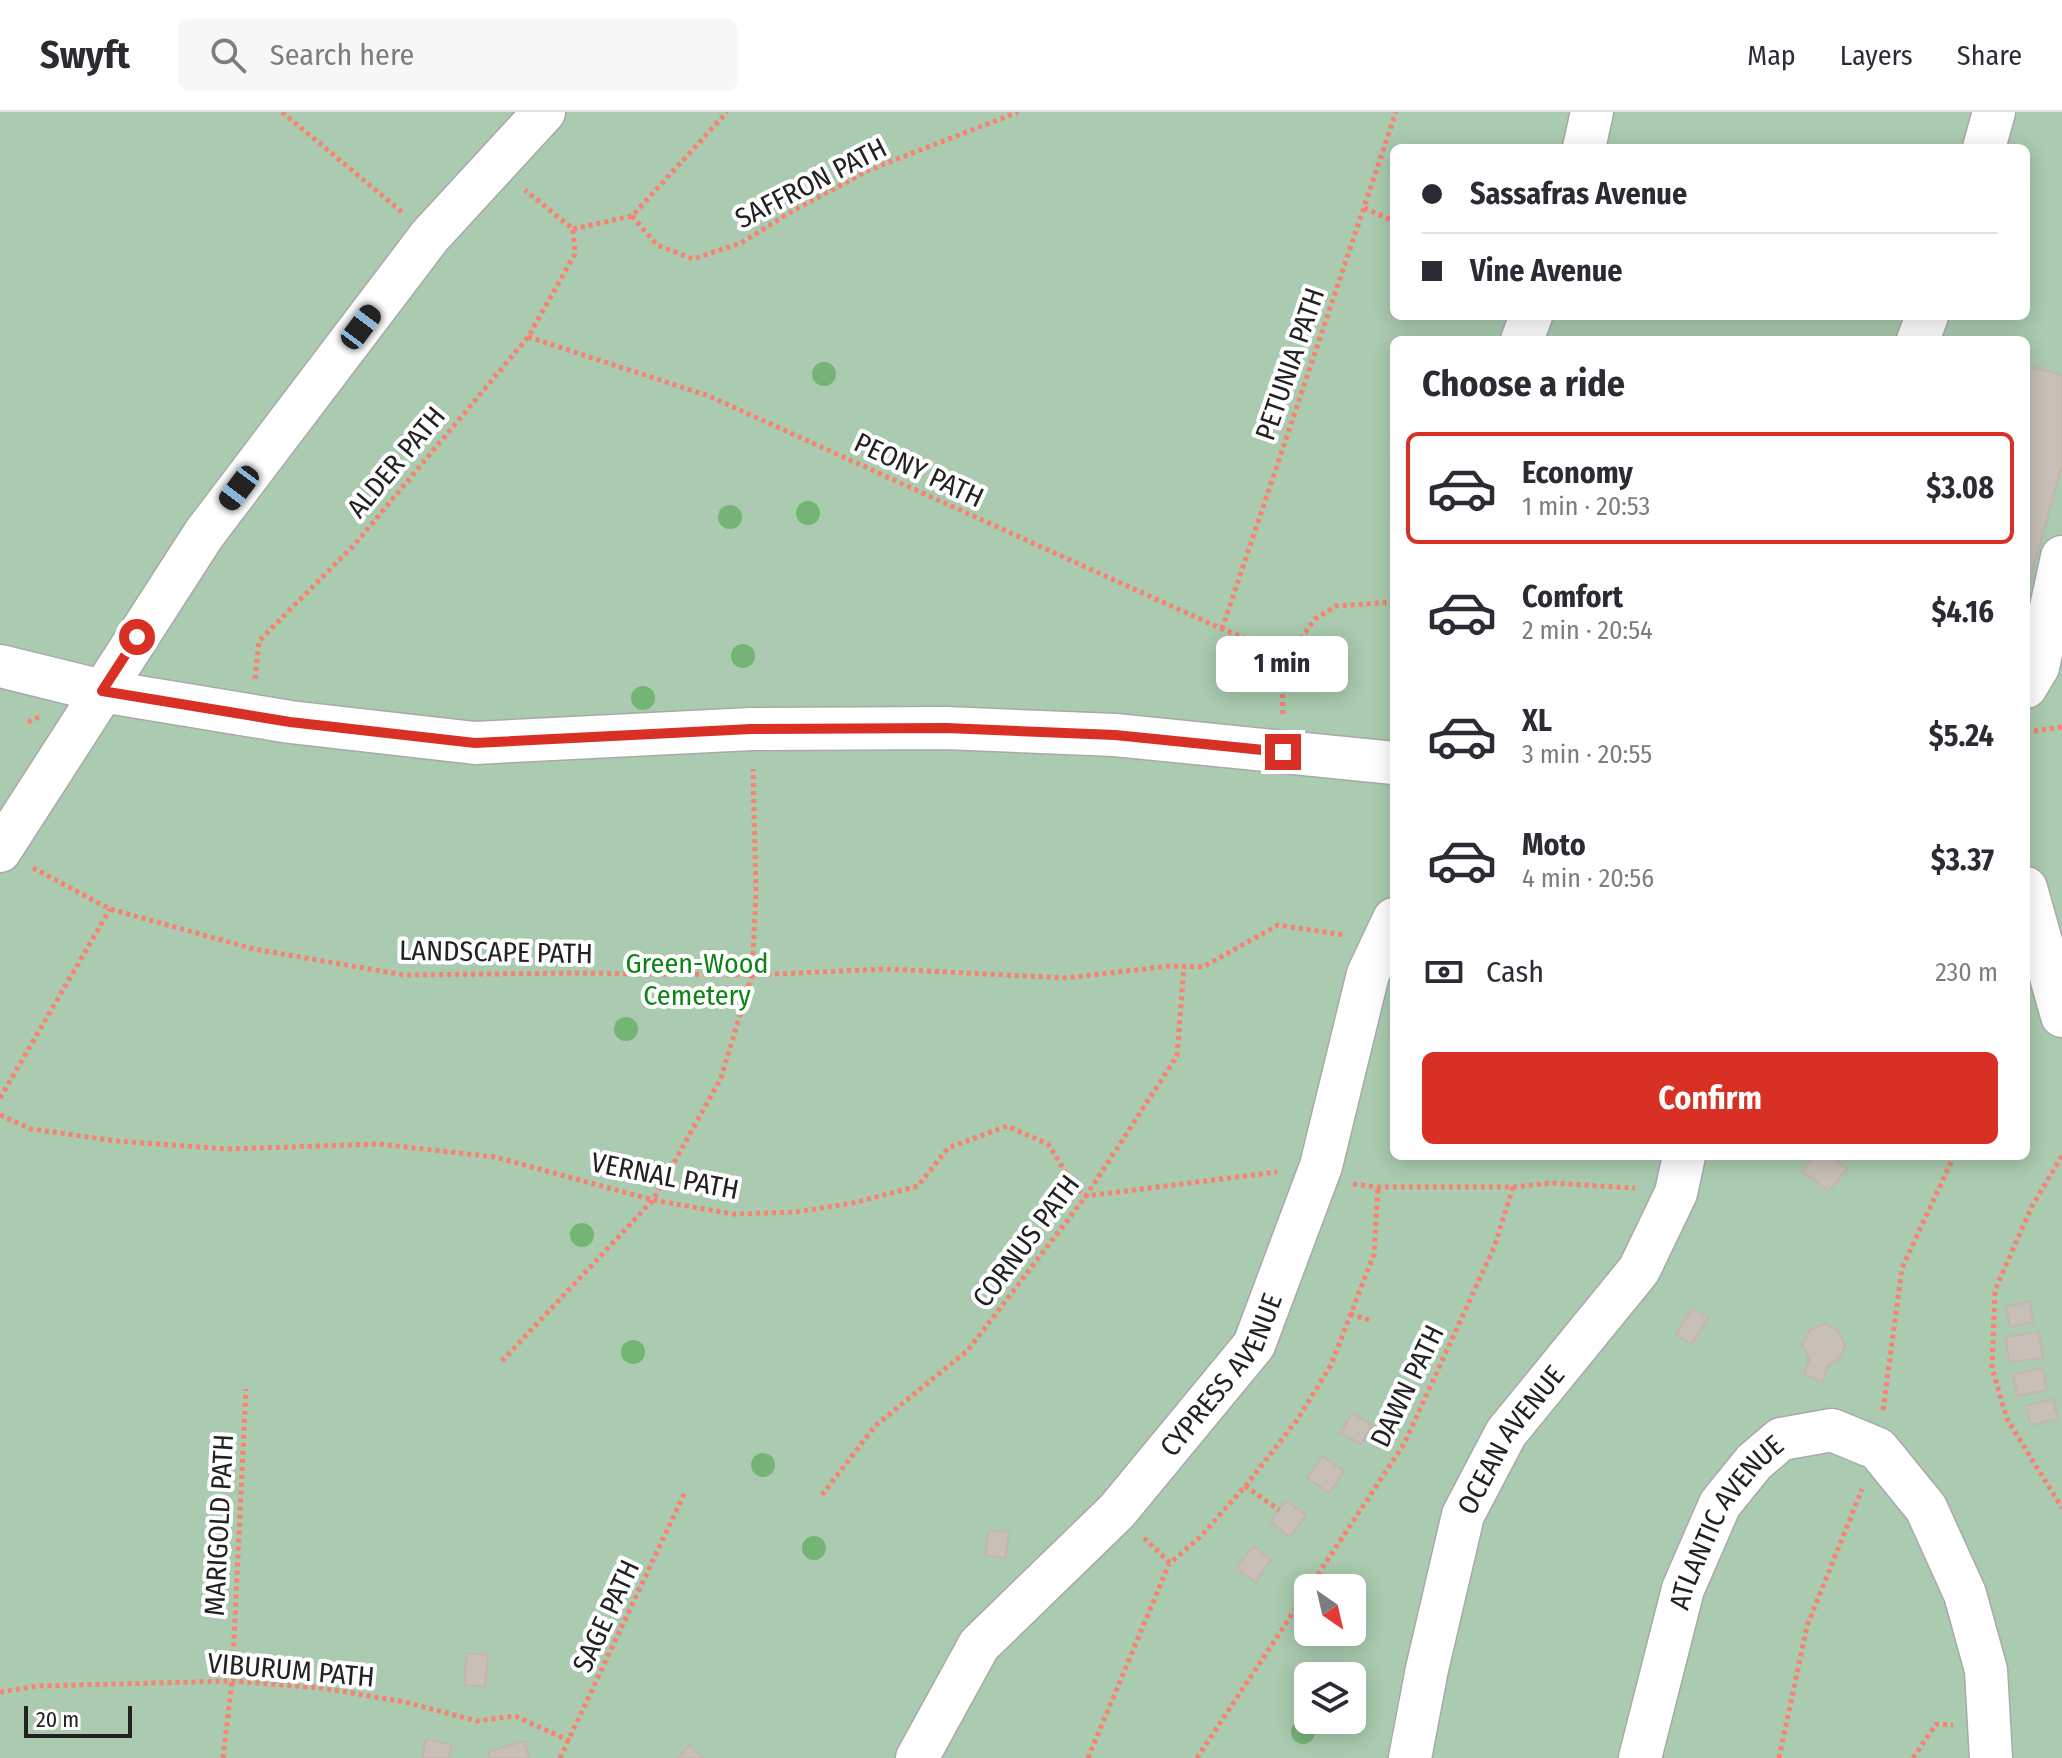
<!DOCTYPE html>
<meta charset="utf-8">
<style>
body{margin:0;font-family:"Fira Sans Condensed",sans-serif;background:#f7f7f7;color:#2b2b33;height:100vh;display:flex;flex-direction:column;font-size:30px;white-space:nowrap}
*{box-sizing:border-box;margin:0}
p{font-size:26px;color:#7c7c81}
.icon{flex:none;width:44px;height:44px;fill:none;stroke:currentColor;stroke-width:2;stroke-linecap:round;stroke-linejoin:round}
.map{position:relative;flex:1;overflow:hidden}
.side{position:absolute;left:1390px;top:224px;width:640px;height:824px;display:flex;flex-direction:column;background:#fff;border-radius:12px;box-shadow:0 4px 20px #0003}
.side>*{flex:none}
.guide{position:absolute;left:1390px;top:32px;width:640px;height:176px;border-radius:12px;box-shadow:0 4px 20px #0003;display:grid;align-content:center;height:176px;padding:0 32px;background:#fff}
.needle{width:52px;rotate:146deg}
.tools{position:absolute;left:1294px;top:1462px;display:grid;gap:16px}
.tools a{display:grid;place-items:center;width:72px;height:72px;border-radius:12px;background:#fff;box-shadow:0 4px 20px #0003;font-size:40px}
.scale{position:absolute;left:24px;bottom:20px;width:108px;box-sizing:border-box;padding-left:8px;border:4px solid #222;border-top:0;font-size:22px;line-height:28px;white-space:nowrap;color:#222;-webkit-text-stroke:6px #fff;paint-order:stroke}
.end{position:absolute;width:36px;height:36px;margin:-18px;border:10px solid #d93025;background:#fff;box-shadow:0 0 0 4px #fff}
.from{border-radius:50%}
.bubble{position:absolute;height:56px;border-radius:12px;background:#fff;box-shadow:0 4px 20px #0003;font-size:26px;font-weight:700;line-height:56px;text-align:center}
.car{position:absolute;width:24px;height:48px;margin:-24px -12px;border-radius:10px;box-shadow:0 0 6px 2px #0007;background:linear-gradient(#222 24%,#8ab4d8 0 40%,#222 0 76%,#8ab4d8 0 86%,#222 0)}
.guide b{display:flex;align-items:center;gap:28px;height:76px;font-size:30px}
.guide b+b{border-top:2px solid #e1e1e2}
.guide i{width:20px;height:20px;background:#2b2b33}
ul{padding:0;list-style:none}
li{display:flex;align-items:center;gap:24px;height:112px;margin:0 16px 12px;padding:0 16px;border:4px solid transparent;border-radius:12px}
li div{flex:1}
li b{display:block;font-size:30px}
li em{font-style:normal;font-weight:700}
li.current{border-color:#d93025}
li>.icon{width:72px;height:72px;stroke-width:1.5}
h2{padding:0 32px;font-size:36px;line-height:96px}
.pay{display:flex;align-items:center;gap:20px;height:88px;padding:0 32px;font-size:30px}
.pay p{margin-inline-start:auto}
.action{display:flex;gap:16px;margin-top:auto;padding:16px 32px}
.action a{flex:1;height:92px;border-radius:12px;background:#d93025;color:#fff;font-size:32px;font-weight:700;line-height:92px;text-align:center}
header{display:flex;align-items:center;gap:48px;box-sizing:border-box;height:112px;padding:0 40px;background:#fff;border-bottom:2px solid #e1e1e2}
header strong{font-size:38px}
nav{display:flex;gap:44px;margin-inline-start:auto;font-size:28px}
.search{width:560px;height:72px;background:#f7f7f7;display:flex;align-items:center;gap:20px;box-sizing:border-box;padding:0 28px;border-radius:12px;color:#7c7c81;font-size:30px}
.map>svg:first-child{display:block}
.cemetery{fill:#aacbaf;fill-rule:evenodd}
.building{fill:#c7bfb8;stroke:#c4b6ab;stroke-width:2}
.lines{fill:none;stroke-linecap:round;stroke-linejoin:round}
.minor-casing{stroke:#a9a9a9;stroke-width:45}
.path{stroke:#fa8072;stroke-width:5;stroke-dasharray:4 4;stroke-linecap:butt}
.minor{stroke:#fff;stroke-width:42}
.tree{fill:#74b475}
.route{stroke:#d93025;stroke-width:10}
.labels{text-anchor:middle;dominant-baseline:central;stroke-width:8;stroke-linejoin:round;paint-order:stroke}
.street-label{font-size:28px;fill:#222;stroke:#fff}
.park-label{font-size:28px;fill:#0c8416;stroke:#fff}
</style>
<header>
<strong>Swyft</strong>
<div class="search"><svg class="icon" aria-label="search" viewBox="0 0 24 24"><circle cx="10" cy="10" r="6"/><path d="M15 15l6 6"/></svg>Search here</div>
<nav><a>Map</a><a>Layers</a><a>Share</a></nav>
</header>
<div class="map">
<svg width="2062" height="1646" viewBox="0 0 2062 1646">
<rect width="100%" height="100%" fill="#f2efe9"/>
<path class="cemetery" d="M0,0H2062V1646H0ZM1394,36H2026V204H1394ZM1394,228H2026V1044H1394ZM1308,1476H1352V1520H1308ZM1308,1564H1352V1608H1308Z"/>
<path class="building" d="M2026,253L2062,263V353L2026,481Z
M1814,1044H1830L1847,1057L1829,1079L1802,1059Z
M2029,1189L2034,1210L2010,1215L2006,1195Z
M1692,1196L1708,1206L1692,1232L1676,1223Z
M1825,1212L1839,1219L1845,1234L1840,1246L1828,1253L1823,1270L1804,1263L1809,1248L1803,1232L1810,1217Z
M2039,1220L2043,1246L2009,1250L2006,1225Z
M2043,1256L2047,1278L2017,1284L2013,1262Z
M2053,1287L2058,1307L2031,1313L2026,1294Z
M1352,1301L1372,1313L1361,1332L1340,1321Z
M1322,1344L1344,1359L1329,1381L1307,1366Z
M1286,1389L1306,1403L1290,1425L1270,1410Z
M989,1418L1009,1421L1005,1446L985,1443Z
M1253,1434L1271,1447L1256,1470L1237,1457Z
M467,1541L488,1543L485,1575L464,1573Z
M426,1627L452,1633L449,1646H422Z
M524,1629L529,1646H490L488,1640Z
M690,1633L703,1646H678Z"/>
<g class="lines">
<defs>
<g id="minor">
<path d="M1584,36L1592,0"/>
<path d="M1984,36L1994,0"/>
<path d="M1522,228L1531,204"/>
<path d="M1918,228L1927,204"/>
<path d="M0,554L102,579L290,610L475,631L751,617L946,616L1115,623L1394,651"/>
<path d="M2026,575L2038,555L2062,445"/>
<path d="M0,739L204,422L430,124L544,0"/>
<path d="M2026,776L2062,904"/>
<path id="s1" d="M917,1646L979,1533L1117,1399L1254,1233L1321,1054L1368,862L1394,807"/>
<path id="s2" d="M1410,1646L1427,1557L1463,1403L1506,1321L1639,1158L1676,1081L1684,1044"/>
<path id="s3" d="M1640,1646L1683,1477L1720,1392L1754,1350L1781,1327L1832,1318L1878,1337L1926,1396L1965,1482L1986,1558L1991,1646"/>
</g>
</defs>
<use href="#minor" class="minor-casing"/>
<path class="path" d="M282,0L402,100
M1364,96L1394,109
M632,104L657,133L693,147L741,131L789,101L869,58L1018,0
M573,117L632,104L727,0
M528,225L709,284L1222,517L1288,543
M1222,517L1396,0
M255,567L259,529L355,432L528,225L575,142L573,117L525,78
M1283,602L1282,578L1288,543L1315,507L1336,494L1394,490
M28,610L39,605
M2026,620L2062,615
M1390,728H1394
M33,756L110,797L254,837L404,863L577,861L752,863L886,857L1066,866L1170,854L1203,855L1278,813L1344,823
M0,986L110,797
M0,1003L31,1017L117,1029L228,1037L379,1032L495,1045L653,1088L733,1102L796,1100L853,1091L918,1074L948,1036L1007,1014L1048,1032L1073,1072L1086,1084L1277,1060
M2062,1044L2032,1094L1995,1178L1992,1256L2007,1307L2062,1396
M1353,1072L1378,1075H1513L1551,1071L1635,1076
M1350,1202L1369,1208
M502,1249L653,1088L721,966L752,863L756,780L753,657
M1883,1298L1902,1156L1954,1044
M1245,1374L1279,1398
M822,1383L875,1314L968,1238L1086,1084L1177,944L1184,854
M1144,1426L1170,1451L1201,1424L1248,1371L1297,1308L1331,1253L1374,1142L1378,1075
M1309,1476L1404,1332L1495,1133L1513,1075
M0,1580L38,1574L232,1569L322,1576L405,1590L477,1609L515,1604L570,1629
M223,1646L232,1569L246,1277
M560,1646L686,1378
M1088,1646L1169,1452
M1197,1646L1308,1478
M1779,1646L1807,1514L1862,1377
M1913,1646L1936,1612L1953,1613"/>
<use href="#minor" class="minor"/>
</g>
<g class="tree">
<circle cx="824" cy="262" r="12"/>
<circle cx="808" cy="401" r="12"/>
<circle cx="730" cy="405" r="12"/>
<circle cx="743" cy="544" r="12"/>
<circle cx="643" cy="586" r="12"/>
<circle cx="626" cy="917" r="12"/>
<circle cx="582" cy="1123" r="12"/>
<circle cx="633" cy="1240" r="12"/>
<circle cx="763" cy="1353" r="12"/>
<circle cx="814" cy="1436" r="12"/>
<circle cx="1303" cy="1620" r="12"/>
</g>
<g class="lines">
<path class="route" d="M137,525L102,579L290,610L475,631L751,617L946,616L1115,623L1283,640"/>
</g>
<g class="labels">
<g class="street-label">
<text transform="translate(811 71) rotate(-27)">SAFFRON PATH</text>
<text transform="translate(1290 252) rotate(-71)">PETUNIA PATH</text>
<text transform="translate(396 350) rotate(-50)">ALDER PATH</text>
<text transform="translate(919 358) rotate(25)">PEONY PATH</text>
<text transform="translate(496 840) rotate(1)">LANDSCAPE PATH</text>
<text transform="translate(665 1064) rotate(11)">VERNAL PATH</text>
<text transform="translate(1026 1129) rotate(-53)">CORNUS PATH</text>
<text stroke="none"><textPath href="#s1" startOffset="494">CYPRESS AVENUE</textPath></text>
<text transform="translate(1407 1274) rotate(-64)">DAWN PATH</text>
<text stroke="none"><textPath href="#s2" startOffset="338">OCEAN AVENUE</textPath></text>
<text transform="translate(219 1413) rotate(-87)">MARIGOLD PATH</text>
<text stroke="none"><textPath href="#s3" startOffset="254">ATLANTIC AVENUE</textPath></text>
<text transform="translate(606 1504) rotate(-65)">SAGE PATH</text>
<text transform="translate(291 1558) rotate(5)">VIBURUM PATH</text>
</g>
<g class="park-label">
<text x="697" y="851">Green-Wood<tspan x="697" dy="32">Cemetery</tspan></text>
</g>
</g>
</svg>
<div class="tools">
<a><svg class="needle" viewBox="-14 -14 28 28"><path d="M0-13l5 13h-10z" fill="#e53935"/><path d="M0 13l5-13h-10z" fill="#7c7c81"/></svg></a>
<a><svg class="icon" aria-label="layers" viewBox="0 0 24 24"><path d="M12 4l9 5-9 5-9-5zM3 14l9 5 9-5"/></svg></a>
</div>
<div class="scale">20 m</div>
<i class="end from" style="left:137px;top:525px"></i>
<i class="end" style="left:1283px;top:640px"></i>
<div class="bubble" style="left:1216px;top:524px;width:132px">1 min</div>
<i class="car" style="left:361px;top:215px;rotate:37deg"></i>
<i class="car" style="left:239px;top:376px;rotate:217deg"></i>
<div class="guide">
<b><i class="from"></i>Sassafras Avenue</b>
<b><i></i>Vine Avenue</b>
</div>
<section class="side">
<h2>Choose a ride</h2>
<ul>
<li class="current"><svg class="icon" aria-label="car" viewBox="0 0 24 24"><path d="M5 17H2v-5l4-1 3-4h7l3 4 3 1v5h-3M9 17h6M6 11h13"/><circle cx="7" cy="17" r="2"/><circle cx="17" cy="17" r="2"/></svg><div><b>Economy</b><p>1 min · 20:53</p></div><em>$3.08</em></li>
<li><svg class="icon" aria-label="car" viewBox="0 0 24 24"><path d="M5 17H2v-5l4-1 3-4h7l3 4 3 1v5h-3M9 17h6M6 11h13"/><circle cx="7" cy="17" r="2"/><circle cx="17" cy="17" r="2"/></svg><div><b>Comfort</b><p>2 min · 20:54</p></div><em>$4.16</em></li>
<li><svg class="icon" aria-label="car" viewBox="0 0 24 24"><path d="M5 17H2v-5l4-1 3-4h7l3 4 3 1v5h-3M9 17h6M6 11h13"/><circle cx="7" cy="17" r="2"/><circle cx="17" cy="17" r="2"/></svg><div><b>XL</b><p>3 min · 20:55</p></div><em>$5.24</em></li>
<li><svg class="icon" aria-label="car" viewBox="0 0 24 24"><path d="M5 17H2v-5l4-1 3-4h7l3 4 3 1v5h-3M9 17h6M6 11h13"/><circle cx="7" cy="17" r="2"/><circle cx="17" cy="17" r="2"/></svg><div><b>Moto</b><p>4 min · 20:56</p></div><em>$3.37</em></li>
</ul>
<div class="pay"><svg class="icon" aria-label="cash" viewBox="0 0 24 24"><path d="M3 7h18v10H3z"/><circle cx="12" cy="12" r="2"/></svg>Cash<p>230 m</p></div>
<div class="action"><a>Confirm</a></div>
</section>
</div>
